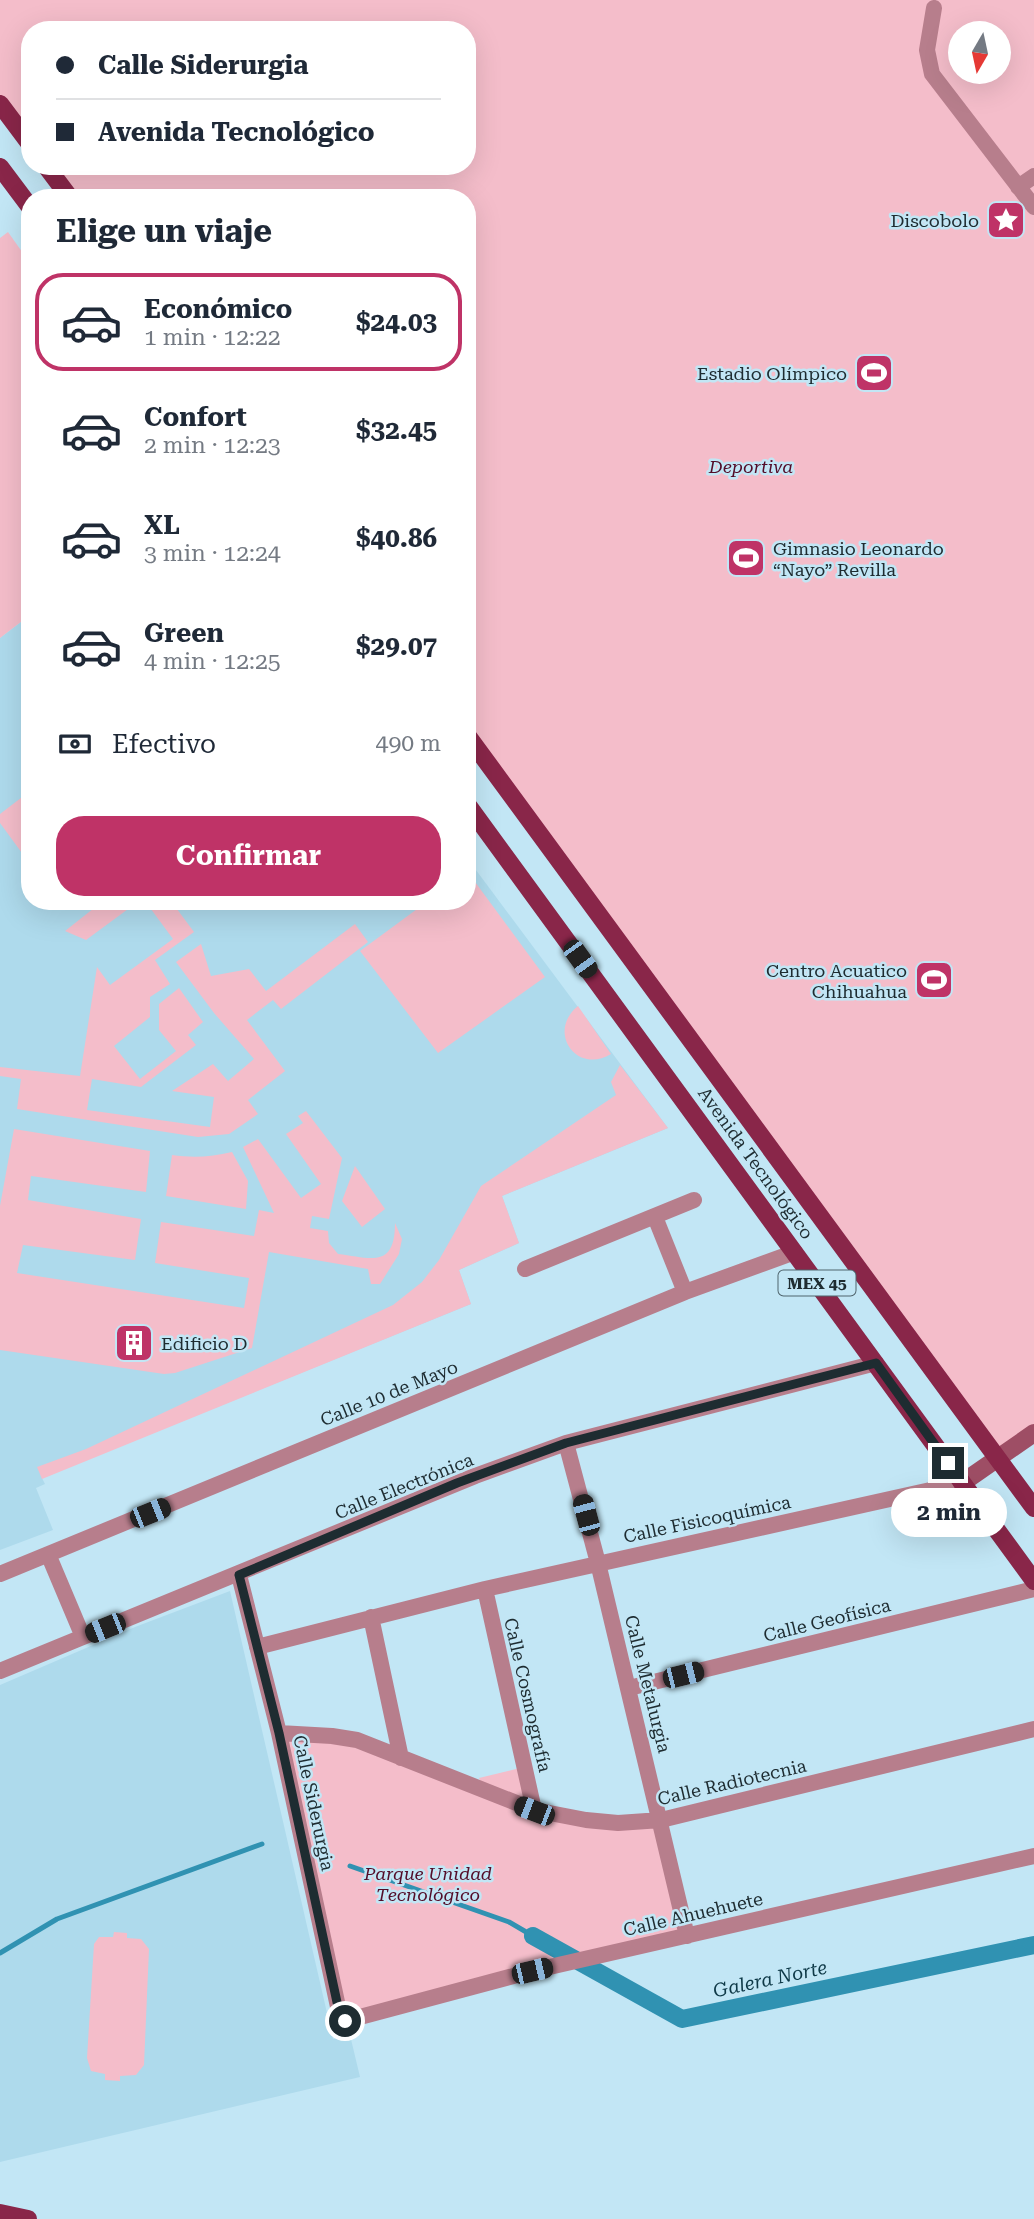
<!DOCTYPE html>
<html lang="es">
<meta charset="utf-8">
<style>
body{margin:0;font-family:"Roboto Serif",serif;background:#f6f6f7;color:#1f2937;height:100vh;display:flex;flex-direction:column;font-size:26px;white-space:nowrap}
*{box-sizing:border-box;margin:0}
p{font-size:23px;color:#747a83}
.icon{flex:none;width:38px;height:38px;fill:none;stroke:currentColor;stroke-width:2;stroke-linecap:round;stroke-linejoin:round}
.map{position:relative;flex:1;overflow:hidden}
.sheet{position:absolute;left:21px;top:189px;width:455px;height:721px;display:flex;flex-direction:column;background:#fff;border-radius:28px;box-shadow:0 7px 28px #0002}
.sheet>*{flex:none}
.top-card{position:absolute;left:21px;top:21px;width:455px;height:154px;border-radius:28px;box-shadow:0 7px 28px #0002;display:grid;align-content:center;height:154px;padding:0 35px;background:#fff}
.needle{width:46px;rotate:189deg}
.controls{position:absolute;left:948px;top:21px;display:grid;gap:14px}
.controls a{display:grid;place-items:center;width:63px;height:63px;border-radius:50%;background:#fff;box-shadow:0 7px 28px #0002;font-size:35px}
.end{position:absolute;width:32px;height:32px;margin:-16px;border:9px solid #1e2c31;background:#fff;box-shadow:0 0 0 4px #fff}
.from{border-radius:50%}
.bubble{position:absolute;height:49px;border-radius:24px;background:#fff;box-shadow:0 7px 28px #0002;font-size:23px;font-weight:700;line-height:49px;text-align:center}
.car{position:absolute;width:21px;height:42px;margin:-21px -10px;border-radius:9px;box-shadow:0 0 5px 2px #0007;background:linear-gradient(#222 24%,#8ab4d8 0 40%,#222 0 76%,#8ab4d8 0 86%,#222 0)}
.top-card b{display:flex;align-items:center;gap:24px;height:66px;font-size:26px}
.top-card b+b{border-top:2px solid #e0e1e3}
.top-card i{width:18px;height:18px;background:#1f2937}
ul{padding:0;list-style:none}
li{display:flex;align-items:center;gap:21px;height:98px;margin:0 14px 10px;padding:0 21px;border:4px solid transparent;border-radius:28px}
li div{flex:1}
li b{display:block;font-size:26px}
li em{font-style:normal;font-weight:700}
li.active{border-color:#bf3367}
li>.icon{width:63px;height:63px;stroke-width:1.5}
h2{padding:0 35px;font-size:32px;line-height:84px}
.pay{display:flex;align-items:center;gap:18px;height:77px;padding:0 35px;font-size:26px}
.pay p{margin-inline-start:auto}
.primary-button{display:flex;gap:14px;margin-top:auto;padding:14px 35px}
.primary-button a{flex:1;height:80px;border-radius:28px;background:#bf3367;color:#fff;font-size:28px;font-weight:700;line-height:80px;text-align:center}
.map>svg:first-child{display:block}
.built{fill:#aedaec}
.green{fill:#f4bdca;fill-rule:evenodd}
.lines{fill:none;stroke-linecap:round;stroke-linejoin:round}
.stream{stroke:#3092b2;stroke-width:5}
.canal{stroke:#3092b2;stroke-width:18}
.street{stroke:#b77e8c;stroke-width:16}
.secondary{stroke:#9e4e65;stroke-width:18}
.primary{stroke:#892649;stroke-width:18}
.route{stroke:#1e2c31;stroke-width:9}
.labels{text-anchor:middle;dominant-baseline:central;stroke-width:5;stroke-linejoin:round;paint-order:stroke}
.shield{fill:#c2e6f5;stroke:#4f646c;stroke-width:2}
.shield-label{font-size:16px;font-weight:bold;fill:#1e2c31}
.poi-label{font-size:18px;fill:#1e2c31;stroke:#c2e6f5;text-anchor:end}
.park-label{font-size:18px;font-style:italic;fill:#530c28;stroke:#c2e6f5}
.street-label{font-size:18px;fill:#1e2c31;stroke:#c2e6f5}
.water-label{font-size:19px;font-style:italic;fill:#0e3947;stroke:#c2e6f5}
</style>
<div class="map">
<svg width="1034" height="2219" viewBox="0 0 1034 2219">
<rect width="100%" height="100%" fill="#c2e6f5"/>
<path class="built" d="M30,615V901H467V858L668,1128L502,1196L519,1243L459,1270L471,1304L42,1478L45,1484L36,1488L53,1530L0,1550V638Z
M230,1591L333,2039L350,2035L360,2077L0,2162V1685L135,1627Z"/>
<path class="green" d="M0,0H1034V1433L999,1458L467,735V198H72L49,166H467V30H30V140L0,99ZM961,33H999V72H961Z
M8,232L30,263V615L0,638V238Z
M30,791V864L0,823V814Z
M467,871L545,977L438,1053L360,951L428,901H467Z
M103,901H139L86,940L65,931Z
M145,901H171L194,932L155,960L170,984L150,997V1017L114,1046L140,1079L176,1051L159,1030V1004L179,988L203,1022L188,1035L196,1045L141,1087L92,1079L87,1110L210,1127L214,1097L172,1091L213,1064L228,1081L254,1059L214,1013L176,962L201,944L211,976L249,969L266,991L355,924L368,942L281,1009L273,1000L247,1020L285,1071L248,1100L258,1114L229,1134L198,1137L17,1109L21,1079L0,1076V1067L80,1076L97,967L110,985L173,939Z
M578,1006L611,1054C577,1075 546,1032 578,1006Z
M620,1065L668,1128L502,1196L519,1243L459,1270L471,1304L42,1479L37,1467L86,1449L393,1305L422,1282L439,1260L481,1186L616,1095L611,1082Z
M306,1111L342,1158L329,1219L312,1216L310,1228L328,1231L329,1243L338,1254C371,1258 395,1269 395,1223L402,1239L399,1254L380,1284H371L368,1269L269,1252L252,1348L175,1373L164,1374L0,1350V1206L14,1129L150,1151L146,1192L31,1176L28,1200L141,1219L135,1260L23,1245L17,1273L244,1308L249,1278L155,1263L161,1222L254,1236L259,1210L274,1213L243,1147L258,1139L301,1198L321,1184L286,1134L303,1123L298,1116Z
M232,1152L248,1181L246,1209L166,1196L172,1155C193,1158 211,1157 232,1152Z
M355,1166L385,1209L362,1227L342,1201Z
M279,1728L354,1735L483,1787L479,1778L524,1767L533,1802L584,1817L660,1822L681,1932L344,2020Z
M114,1932L127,1933V1938L141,1939L149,1949L144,2065L136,2075L120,2076V2081L105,2080V2074L91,2071L87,2058L94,1944L99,1937H113Z"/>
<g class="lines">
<path class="stream" d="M350,1866L509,1922L533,1936
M0,1953L57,1919L262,1844"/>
<path class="canal" d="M533,1936L682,2019L1034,1945"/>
<path class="street" d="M934,8L927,50L932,74L1034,207
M1018,187L1034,176
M655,1217L685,1292
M525,1269L694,1200
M566,1443L598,1563L687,1936
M48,1554L83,1637
M0,1574L685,1292L795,1252
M239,1575L279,1733L340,2016L345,2021L532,1971L1034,1856
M485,1589L534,1810
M371,1617L401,1758
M257,1647L485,1589L962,1483
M0,1671L475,1476L566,1443L876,1363
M629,1688L1034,1589
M279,1733L332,1736L357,1740L534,1810L586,1820L618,1823L661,1820L1034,1729"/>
<path class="secondary" d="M962,1483L1034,1433"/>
<path class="primary" d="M0,104L30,144
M46,166L70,198
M0,167L30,207
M467,735L1034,1508
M467,804L1034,1581
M0,2213L28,2219"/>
</g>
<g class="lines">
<path class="route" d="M345,2021L340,2016L279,1733L239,1575L457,1483L566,1443L876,1363L948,1463"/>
</g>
<defs>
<symbol id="sight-square" viewBox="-11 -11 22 22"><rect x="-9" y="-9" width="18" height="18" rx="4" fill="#bf3367" stroke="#c2e6f5"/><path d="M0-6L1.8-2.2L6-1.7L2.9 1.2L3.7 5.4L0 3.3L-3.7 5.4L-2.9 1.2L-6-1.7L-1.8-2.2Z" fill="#fff"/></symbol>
<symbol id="stadium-square" viewBox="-11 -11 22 22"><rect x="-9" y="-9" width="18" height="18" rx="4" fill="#bf3367" stroke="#c2e6f5"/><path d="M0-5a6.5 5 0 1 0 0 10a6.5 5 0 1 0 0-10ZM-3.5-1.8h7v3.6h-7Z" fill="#fff"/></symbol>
<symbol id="building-square" viewBox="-11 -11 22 22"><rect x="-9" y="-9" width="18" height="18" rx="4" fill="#bf3367" stroke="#c2e6f5"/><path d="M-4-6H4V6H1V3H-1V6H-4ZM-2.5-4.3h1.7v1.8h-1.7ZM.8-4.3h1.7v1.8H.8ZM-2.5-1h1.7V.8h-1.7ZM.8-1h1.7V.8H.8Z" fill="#fff"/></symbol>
</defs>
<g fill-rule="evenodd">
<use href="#sight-square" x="984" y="198" width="44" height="44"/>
<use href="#stadium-square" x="852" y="351" width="44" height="44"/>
<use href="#stadium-square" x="724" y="536" width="44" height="44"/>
<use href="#stadium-square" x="912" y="958" width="44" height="44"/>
<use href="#building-square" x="112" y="1321" width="44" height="44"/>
</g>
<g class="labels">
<rect class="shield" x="778.5" y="1270.5" width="77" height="25" rx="5"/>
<g class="shield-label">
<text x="817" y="1283">MEX 45</text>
</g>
<g class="poi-label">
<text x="979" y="220">Discobolo</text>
<text x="847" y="373">Estadio Olímpico</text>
<text x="773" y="548" text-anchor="start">Gimnasio Leonardo<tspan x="773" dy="21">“Nayo” Revilla</tspan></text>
<text x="907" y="970">Centro Acuatico<tspan x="907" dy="21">Chihuahua</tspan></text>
<text x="161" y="1343" text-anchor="start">Edificio D</text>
</g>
<g class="park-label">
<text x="751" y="466">Deportiva</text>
<text x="428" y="1873">Parque Unidad<tspan x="428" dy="21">Tecnológico</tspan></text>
</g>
<g class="street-label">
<text transform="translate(756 1163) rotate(54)">Avenida Tecnológico</text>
<text transform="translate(389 1393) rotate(-22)">Calle 10 de Mayo</text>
<text transform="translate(404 1486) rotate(-22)">Calle Electrónica</text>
<text transform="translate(707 1519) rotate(-12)">Calle Fisicoquímica</text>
<text transform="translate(827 1620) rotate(-14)">Calle Geofísica</text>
<text transform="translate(648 1684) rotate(76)">Calle Metalurgia</text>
<text transform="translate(528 1695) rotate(77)">Calle Cosmografía</text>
<text transform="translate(732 1782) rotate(-13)">Calle Radiotecnia</text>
<text transform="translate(314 1803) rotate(78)">Calle Siderurgia</text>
<text transform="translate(693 1914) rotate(-13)">Calle Ahuehuete</text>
</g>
<g class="water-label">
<text transform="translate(770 1979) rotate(-12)">Galera Norte</text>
</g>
</g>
</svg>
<div class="controls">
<a><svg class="needle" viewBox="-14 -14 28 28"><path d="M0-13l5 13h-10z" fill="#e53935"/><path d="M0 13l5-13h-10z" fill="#747a83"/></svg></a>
</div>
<i class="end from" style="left:345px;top:2021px"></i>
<i class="end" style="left:948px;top:1463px"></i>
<div class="bubble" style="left:891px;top:1488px;width:116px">2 min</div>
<i class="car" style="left:580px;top:959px;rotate:144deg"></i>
<i class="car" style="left:150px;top:1513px;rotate:68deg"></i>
<i class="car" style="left:586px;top:1515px;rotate:345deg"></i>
<i class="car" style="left:105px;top:1628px;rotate:248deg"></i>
<i class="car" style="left:683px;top:1675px;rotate:76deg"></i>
<i class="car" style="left:534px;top:1811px;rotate:291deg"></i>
<i class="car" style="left:532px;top:1971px;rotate:77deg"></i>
<div class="top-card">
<b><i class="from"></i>Calle Siderurgia</b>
<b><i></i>Avenida Tecnológico</b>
</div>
<section class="sheet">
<h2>Elige un viaje</h2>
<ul>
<li class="active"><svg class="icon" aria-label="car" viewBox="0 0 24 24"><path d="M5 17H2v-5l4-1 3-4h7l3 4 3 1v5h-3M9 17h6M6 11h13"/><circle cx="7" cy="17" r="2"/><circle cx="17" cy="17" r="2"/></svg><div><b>Económico</b><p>1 min · 12:22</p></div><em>$24.03</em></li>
<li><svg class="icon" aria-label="car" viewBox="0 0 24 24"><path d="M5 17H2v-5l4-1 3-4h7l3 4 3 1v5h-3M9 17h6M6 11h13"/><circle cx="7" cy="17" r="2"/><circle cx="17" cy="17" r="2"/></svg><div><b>Confort</b><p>2 min · 12:23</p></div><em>$32.45</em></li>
<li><svg class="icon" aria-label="car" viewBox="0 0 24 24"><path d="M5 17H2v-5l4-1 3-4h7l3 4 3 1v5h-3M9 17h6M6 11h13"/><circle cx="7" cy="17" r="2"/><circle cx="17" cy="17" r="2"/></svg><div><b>XL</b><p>3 min · 12:24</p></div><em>$40.86</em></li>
<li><svg class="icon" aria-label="car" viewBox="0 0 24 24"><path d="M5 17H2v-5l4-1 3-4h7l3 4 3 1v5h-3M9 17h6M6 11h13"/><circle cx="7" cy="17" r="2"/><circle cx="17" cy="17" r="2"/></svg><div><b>Green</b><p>4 min · 12:25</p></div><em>$29.07</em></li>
</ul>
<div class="pay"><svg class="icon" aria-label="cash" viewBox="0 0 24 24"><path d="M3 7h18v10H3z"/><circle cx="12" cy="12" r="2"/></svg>Efectivo<p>490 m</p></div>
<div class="primary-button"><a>Confirmar</a></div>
</section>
</div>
